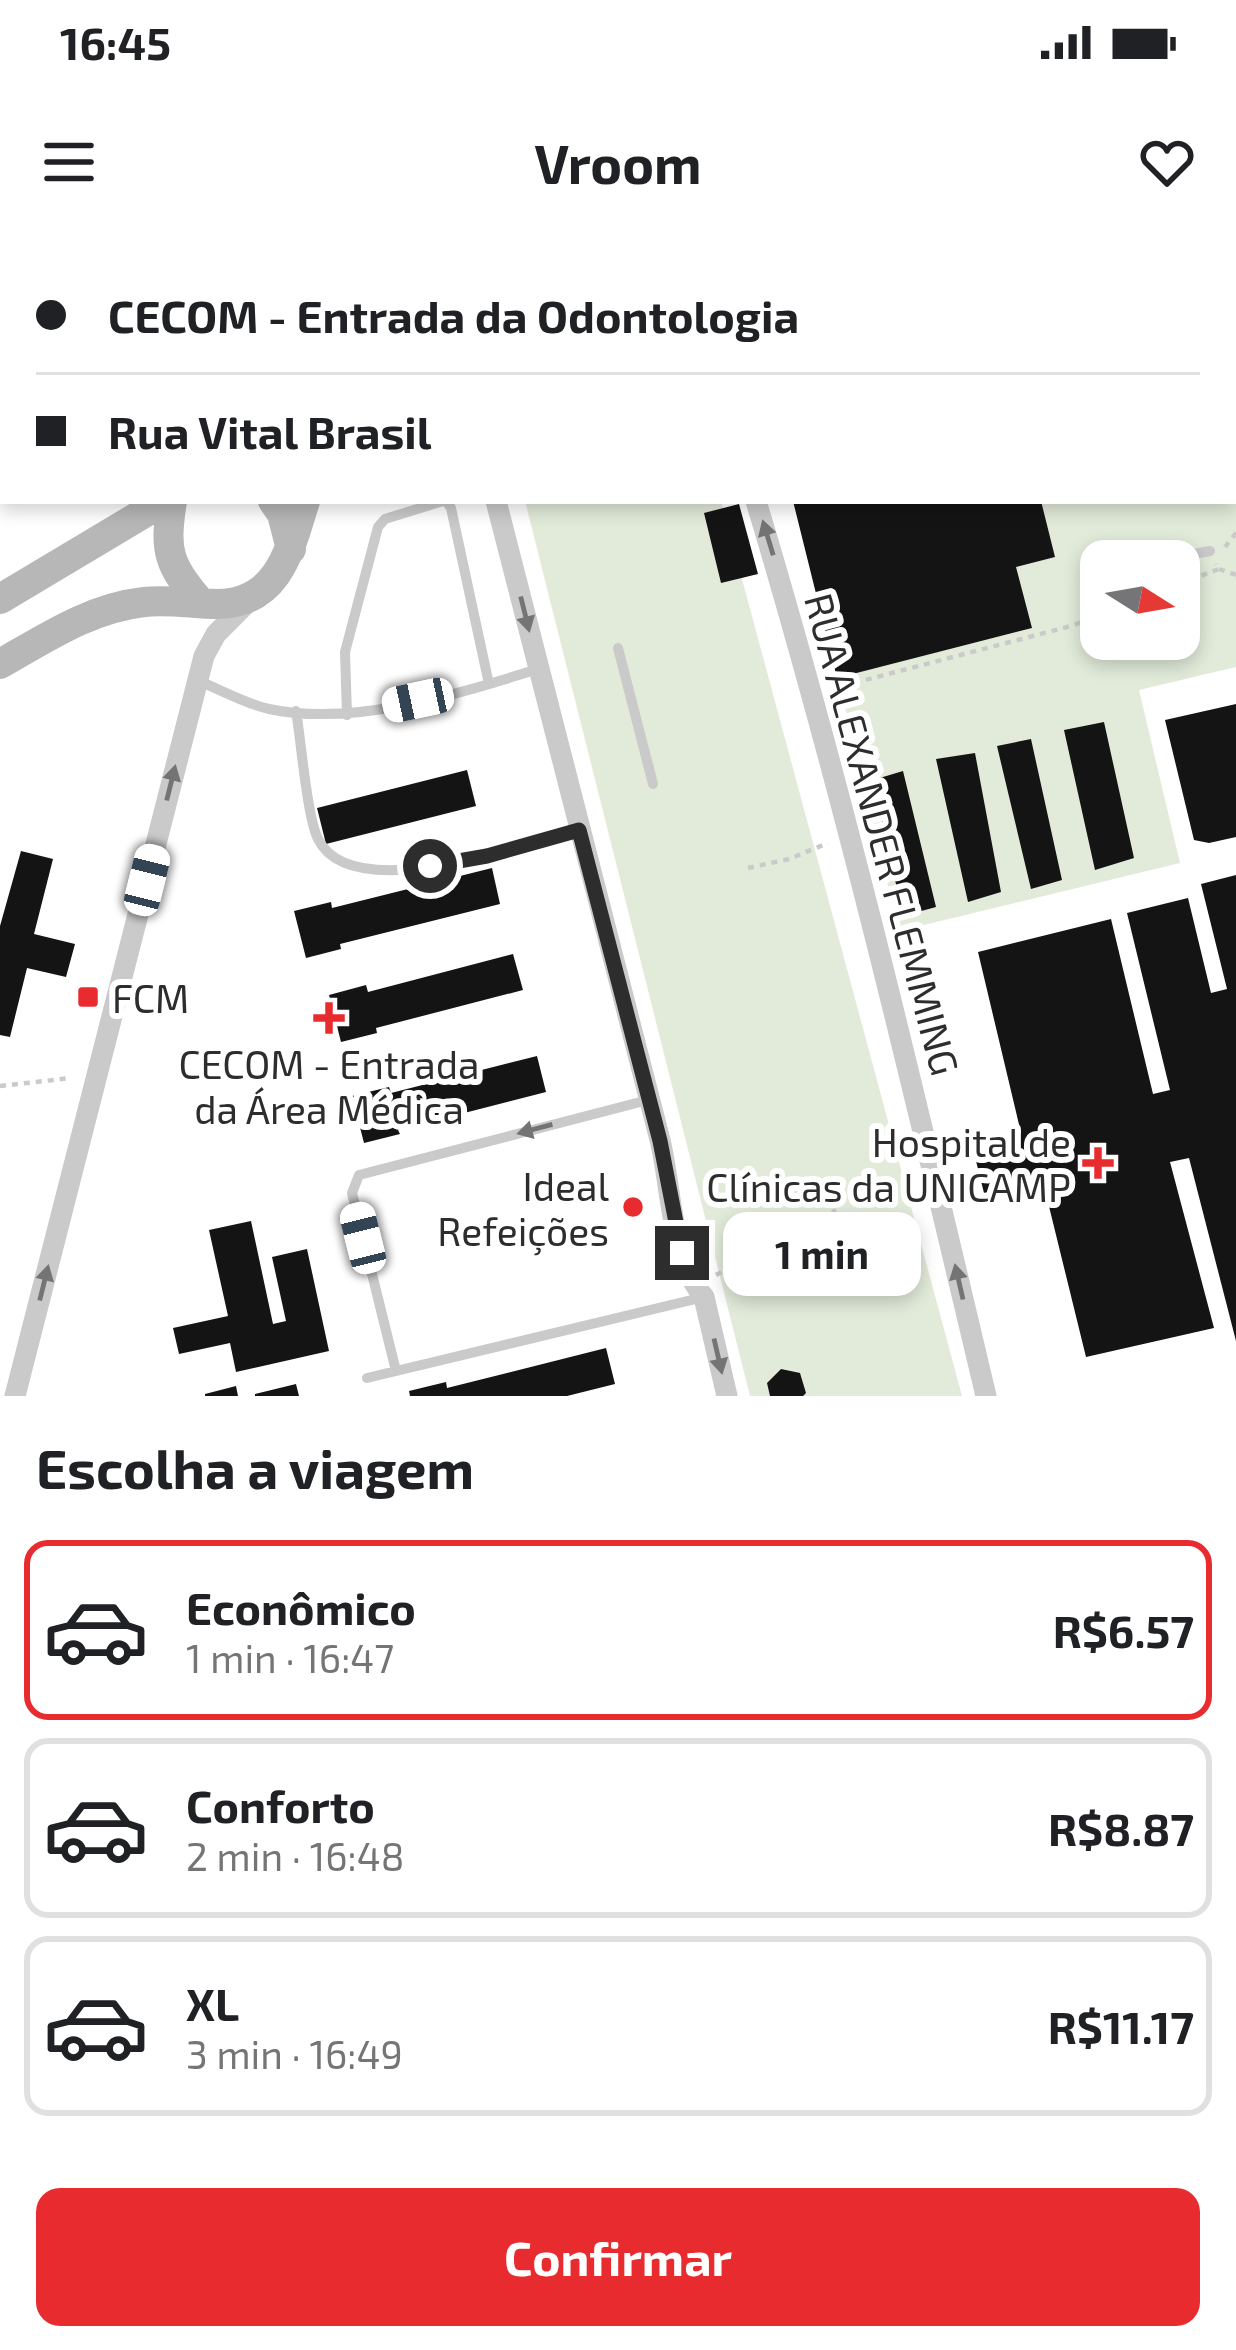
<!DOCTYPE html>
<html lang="pt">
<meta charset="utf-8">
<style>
body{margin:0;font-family:"Exo 2",sans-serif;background:#f2f2f2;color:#202124;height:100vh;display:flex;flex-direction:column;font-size:45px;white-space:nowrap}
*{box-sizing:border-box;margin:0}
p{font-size:39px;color:#757577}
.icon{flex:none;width:66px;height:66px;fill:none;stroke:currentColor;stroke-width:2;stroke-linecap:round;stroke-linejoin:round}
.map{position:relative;height:1156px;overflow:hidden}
.drawer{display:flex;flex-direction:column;background:#fff;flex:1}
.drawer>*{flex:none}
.top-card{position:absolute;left:0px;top:0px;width:1236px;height:264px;box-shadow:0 6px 18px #0003;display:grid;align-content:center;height:264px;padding:0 36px;background:#fff}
.needle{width:78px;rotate:101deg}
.buttons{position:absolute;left:1080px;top:300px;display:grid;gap:24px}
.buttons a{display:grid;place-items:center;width:120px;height:120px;border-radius:24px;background:#fff;box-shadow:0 6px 18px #0003;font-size:60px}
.end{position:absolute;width:54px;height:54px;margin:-27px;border:15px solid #2d2d2d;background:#fff;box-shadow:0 0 0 6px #fff}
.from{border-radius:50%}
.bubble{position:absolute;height:84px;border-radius:24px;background:#fff;box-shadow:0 6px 18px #0003;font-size:39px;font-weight:700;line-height:84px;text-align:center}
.car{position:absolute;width:36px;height:72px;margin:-36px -18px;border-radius:15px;box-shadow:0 0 9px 3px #0007;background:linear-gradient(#fff 24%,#345 0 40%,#fff 0 76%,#345 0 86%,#fff 0)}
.top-card b{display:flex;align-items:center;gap:42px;height:114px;font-size:45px}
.top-card b+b{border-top:3px solid #e0e0e0}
.top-card i{width:30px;height:30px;background:#202124}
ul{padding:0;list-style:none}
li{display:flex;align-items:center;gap:36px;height:180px;margin:0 24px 18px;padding:0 12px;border:6px solid #e0e0e0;border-radius:24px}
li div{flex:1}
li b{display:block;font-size:45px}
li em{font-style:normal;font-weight:700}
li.on{border-color:#e82b2f}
li>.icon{width:108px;height:108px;stroke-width:1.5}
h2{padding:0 36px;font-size:54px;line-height:144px}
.button{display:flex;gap:24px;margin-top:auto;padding:24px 36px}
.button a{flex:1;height:138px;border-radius:24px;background:#e82b2f;color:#fff;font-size:48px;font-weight:700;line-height:138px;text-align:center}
.status{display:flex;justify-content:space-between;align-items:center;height:84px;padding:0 60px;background:#fff;direction:ltr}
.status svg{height:33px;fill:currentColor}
header{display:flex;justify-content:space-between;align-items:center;height:156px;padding:0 36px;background:#fff;font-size:54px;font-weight:700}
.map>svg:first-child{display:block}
.green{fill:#e2ebda;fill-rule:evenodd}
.building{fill:#141414}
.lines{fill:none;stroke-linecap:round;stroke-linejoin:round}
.path{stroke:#cacaca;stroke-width:4.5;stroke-dasharray:6 6;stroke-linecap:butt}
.lane{stroke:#cacaca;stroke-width:10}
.street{stroke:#cacaca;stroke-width:21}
.secondary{stroke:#b7b7b7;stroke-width:30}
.oneway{fill:#747474}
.route{stroke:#2d2d2d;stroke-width:15}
.poi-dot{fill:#e82b2f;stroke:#fff;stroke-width:4.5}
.labels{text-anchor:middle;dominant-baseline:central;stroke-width:12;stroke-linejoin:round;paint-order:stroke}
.street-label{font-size:39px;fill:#2d2d2d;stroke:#fff}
.poi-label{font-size:39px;fill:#2d2d2d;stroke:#fff;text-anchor:end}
</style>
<div class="status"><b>16:45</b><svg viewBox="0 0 49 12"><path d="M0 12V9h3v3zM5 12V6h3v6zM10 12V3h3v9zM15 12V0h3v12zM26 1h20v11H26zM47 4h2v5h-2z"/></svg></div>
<header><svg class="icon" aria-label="menu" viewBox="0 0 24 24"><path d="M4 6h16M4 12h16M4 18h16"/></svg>Vroom<svg class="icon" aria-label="heart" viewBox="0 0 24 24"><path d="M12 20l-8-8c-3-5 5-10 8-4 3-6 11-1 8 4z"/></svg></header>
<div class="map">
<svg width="1236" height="1156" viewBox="0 0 1236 1156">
<rect width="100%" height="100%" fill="#fff"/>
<path class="green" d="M747,0H1236V427L1139,450L1180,623L899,691L795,261H1233V3H742ZM1101,321H1179V399H1101Z
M525,261H721L962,1156H750Z"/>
<path class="building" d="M793,261H1041L1055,317L1016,327L1032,388L837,438Z
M739,264L758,334L721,343L704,273Z
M1236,464V597L1209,603L1194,600L1165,480Z
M1104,482L1134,618L1095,630L1064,490Z
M1031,499L1062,640L1031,649L997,506Z
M975,513L1001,652L968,662L936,519Z
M467,530L476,566L326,604L317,568Z
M903,531L936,667L903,676L873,540Z
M21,611L53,619L34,694L75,704L66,737L27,728L10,797L0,795V686Z
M492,628L500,664L340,704L341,709L306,718L294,671L331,662L332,668Z
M1236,635V1101L1189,918L1170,922L1214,1088L1086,1117L1044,946L986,961L972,905L1021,893L978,712L1111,679L1153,854L1170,850L1127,673L1188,658L1211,753L1227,749L1201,644Z
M513,714L523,750L376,788L377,793L341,802L329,755L366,745L368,752Z
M537,816L546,852L398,890L400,894L364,903L352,856L389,847L391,853Z
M251,981L273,1084L286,1081L272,1017L307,1009L329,1111L236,1132L230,1103L179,1114L173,1088L228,1076L209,990Z
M606,1108L615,1144L567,1156H410L409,1151L446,1142L447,1148Z
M781,1129L800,1133L806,1153L803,1156H770L767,1143Z
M296,1144L299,1156H255V1154Z
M236,1146L238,1156H205V1154Z"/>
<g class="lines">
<path class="path" d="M1225,307L1236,293
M1219,329L1236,335
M1179,344L1219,329L1216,324
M831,449L1071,386L1101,374
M748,628L789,619L828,603
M0,846L71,838
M716,1035L836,970"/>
<path class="lane" d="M1003,0L1004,3
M1222,0L1223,3
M1233,47L1236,60
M1233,87L1236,84
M1233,212L1236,217
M446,261L451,268L489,444
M1157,321L1210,311
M618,408L653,544
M199,441C221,450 246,464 269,469C353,487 458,454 538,429
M296,471C301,500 307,577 318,599C351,667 524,605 579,590
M347,475L345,412L378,287L385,279L443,261
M396,1131L352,953L359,935L648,860
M367,1138L704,1057"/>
<path class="street" d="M89,3V0
M130,3L131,0
M0,201L3,199
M0,245L3,243
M496,261C550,474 605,687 660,900C672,949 670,1017 704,1057L727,1156
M756,261C845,557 915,856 986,1156
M15,1156L204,416L216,394L250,360"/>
<path class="secondary" d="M602,3L607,0
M692,3L697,0
M172,261C164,312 168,324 201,363
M273,261L282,274L291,309
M0,359L164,261
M0,424C46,398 90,368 144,362C168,359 194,364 218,364C279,363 290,309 305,261"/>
</g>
<defs><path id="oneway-solid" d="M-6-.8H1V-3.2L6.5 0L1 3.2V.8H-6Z" transform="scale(3)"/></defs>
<g class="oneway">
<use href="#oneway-solid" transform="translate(768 298) rotate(-107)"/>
<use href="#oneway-solid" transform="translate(525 374) rotate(76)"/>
<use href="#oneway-solid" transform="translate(171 543) rotate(-76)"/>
<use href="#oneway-solid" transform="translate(535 889) rotate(165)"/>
<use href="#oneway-solid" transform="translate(959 1042) rotate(-103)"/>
<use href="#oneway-solid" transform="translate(44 1043) rotate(-76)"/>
<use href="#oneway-solid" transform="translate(718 1116) rotate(77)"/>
</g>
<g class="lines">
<path class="route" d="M430,626L487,616L579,590L660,901L682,1013"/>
</g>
<g class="poi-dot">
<rect x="76" y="745" width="24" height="24" rx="6"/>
<path d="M323 760h12v12h12v12h-12v12h-12v-12h-12v-12h12z"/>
<path d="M1092 905h12v12h12v12h-12v12h-12v-12h-12v-12h12z"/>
<circle cx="633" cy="967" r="12"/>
</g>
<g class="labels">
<g class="street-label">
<text transform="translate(883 594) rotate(75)">RUA ALEXANDER FLEMMING</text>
</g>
<g class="poi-label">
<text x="112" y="757" text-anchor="start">FCM</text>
<text x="329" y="823" text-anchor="middle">CECOM - Entrada<tspan x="329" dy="45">da Área Médica</tspan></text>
<text x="1071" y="901">Hospital de<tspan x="1071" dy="45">Clínicas da UNICAMP</tspan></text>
<text x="609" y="945">Ideal<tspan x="609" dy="45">Refeições</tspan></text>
</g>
</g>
</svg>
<div class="buttons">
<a><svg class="needle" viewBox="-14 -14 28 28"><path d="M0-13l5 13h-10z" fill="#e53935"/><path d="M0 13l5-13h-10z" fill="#757577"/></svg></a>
</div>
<i class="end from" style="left:430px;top:626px"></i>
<i class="end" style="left:682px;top:1013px"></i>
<div class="bubble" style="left:723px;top:972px;width:198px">1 min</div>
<i class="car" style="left:418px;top:460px;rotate:258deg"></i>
<i class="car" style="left:147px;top:640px;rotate:14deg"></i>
<i class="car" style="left:363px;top:998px;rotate:346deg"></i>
<div class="top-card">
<b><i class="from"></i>CECOM - Entrada da Odontologia</b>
<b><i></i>Rua Vital Brasil</b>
</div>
</div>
<section class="drawer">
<h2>Escolha a viagem</h2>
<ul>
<li class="on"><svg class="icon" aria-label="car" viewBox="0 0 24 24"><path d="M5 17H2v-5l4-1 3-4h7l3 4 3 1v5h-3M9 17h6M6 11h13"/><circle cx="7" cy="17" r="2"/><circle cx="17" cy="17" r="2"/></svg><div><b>Econômico</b><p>1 min · 16:47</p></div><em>R$6.57</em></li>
<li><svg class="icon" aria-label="car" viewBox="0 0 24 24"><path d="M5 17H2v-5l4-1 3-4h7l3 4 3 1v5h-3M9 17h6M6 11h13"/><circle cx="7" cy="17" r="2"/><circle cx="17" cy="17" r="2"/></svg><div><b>Conforto</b><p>2 min · 16:48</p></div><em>R$8.87</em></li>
<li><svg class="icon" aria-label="car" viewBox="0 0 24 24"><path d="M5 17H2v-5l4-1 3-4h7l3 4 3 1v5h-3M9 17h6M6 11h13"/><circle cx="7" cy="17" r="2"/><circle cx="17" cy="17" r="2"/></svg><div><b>XL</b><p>3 min · 16:49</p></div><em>R$11.17</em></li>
</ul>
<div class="button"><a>Confirmar</a></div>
</section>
